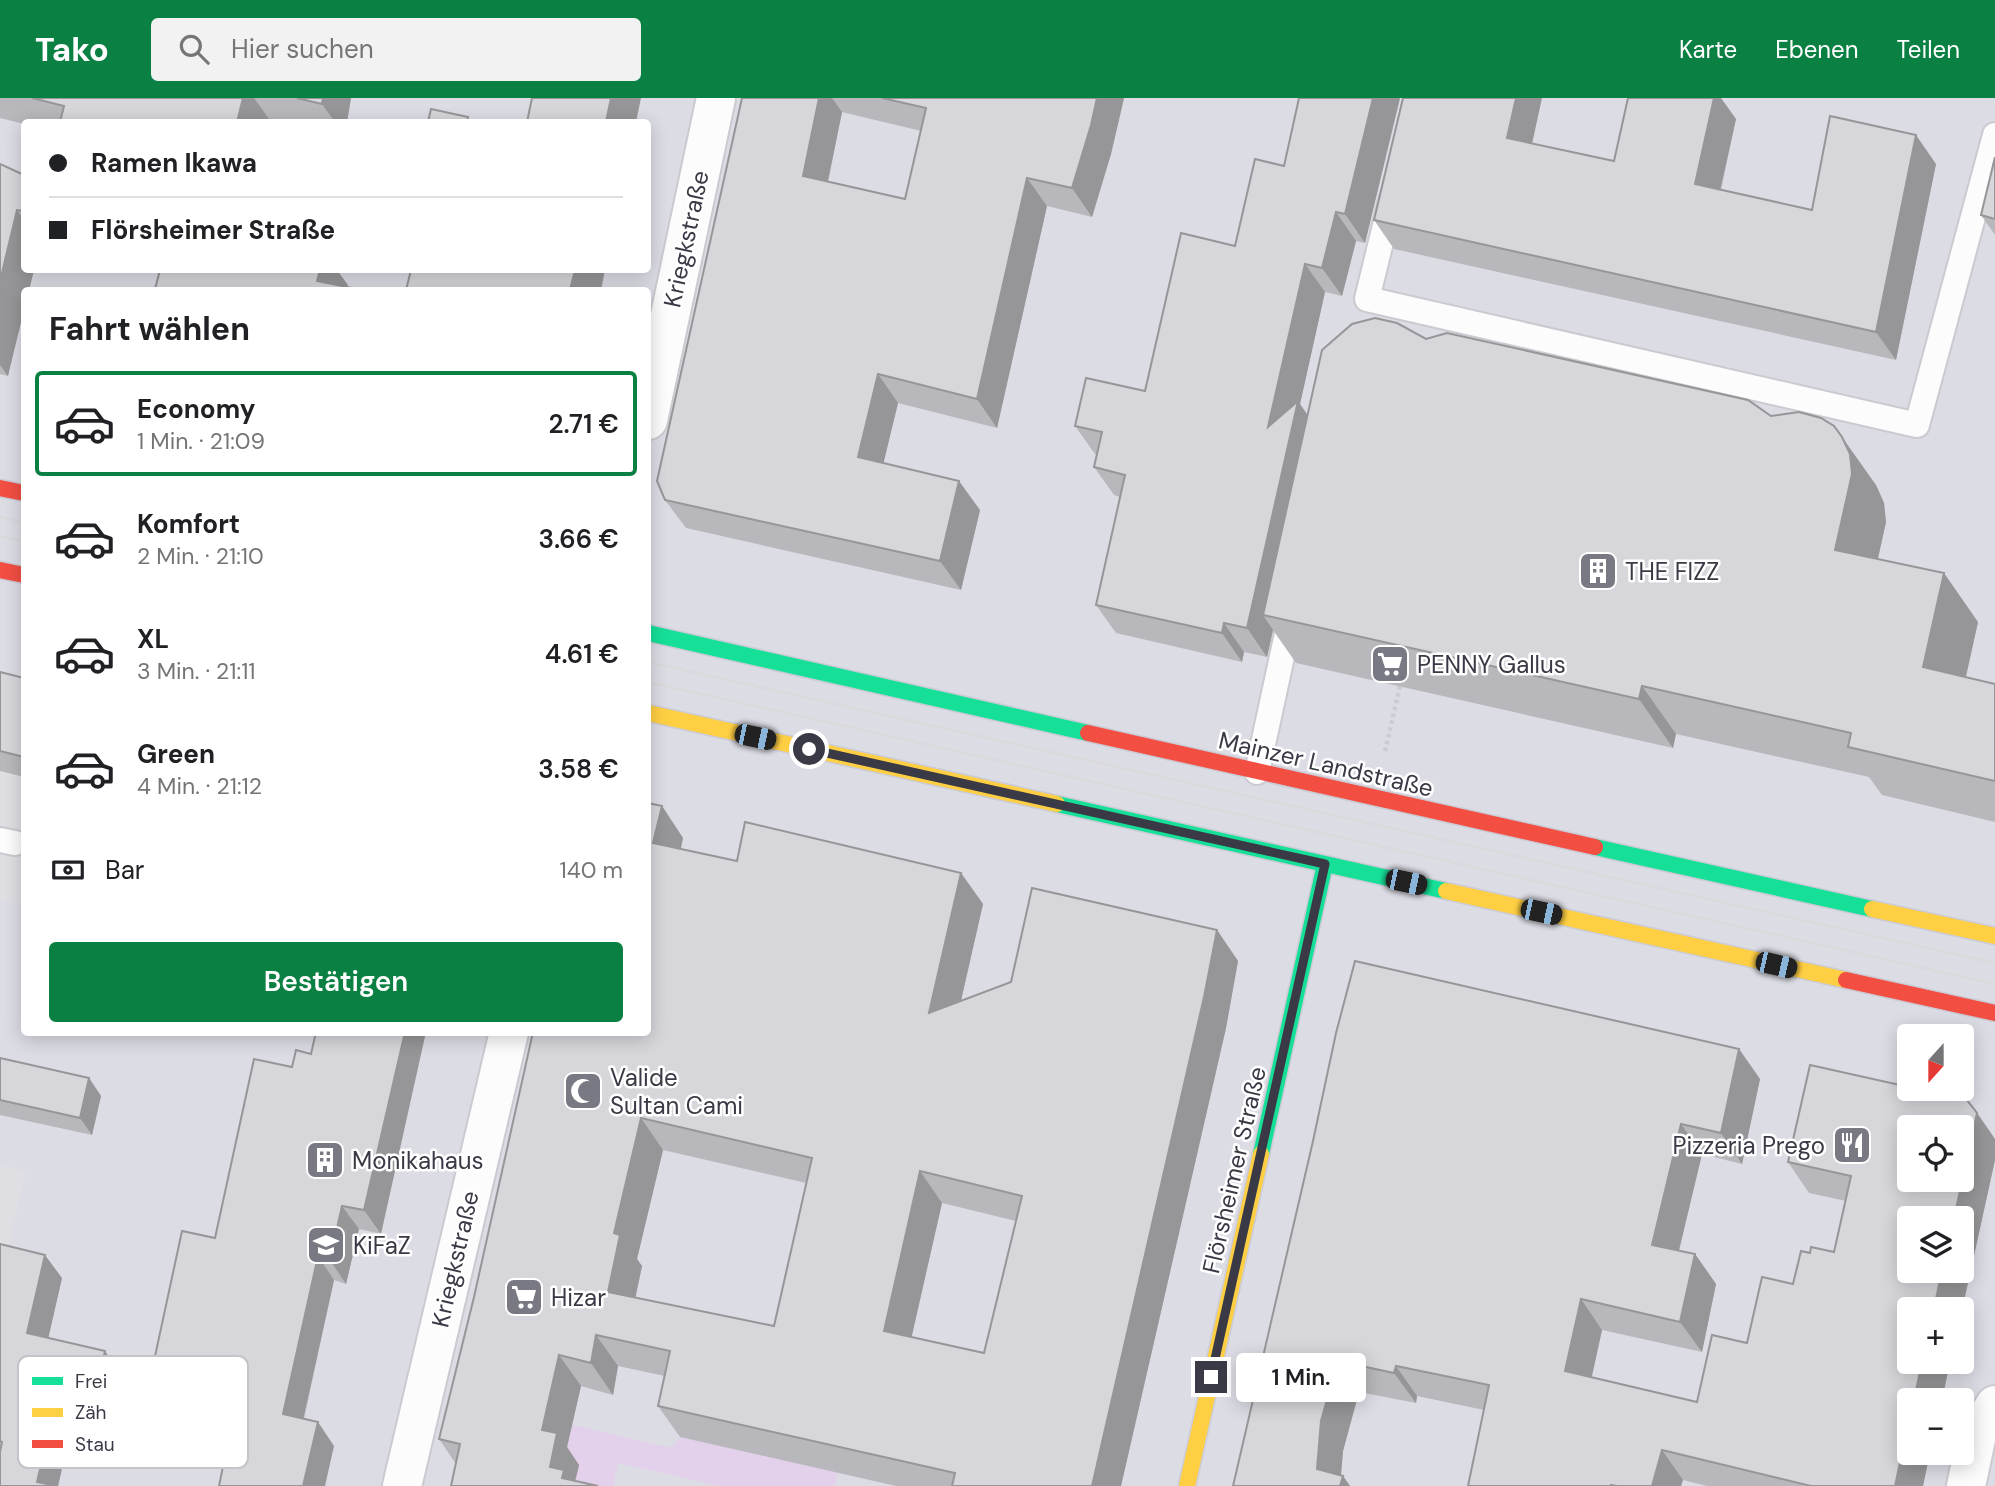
<!DOCTYPE html>
<html lang="de">
<meta charset="utf-8">
<style>
body{margin:0;font-family:"DM Sans",sans-serif;background:#f2f2f2;color:#202124;height:100vh;display:flex;flex-direction:column;font-size:26px;white-space:nowrap}
*{box-sizing:border-box;margin:0}
p{font-size:23px;color:#757577}
.icon{flex:none;width:38px;height:38px;fill:none;stroke:currentColor;stroke-width:2;stroke-linecap:round;stroke-linejoin:round}
.map{position:relative;flex:1;overflow:hidden}
.details{position:absolute;left:21px;top:189px;width:630px;height:749px;display:flex;flex-direction:column;background:#fff;border-radius:7px;box-shadow:0 4px 18px #0003}
.details>*{flex:none}
.hud{position:absolute;left:21px;top:21px;width:630px;height:154px;border-radius:7px;box-shadow:0 4px 18px #0003;display:grid;align-content:center;height:154px;padding:0 28px;background:#fff}
.needle{width:46px;rotate:201deg}
.buttons{position:absolute;left:1897px;top:926px;display:grid;gap:14px}
.buttons a{display:grid;place-items:center;width:77px;height:77px;border-radius:7px;background:#fff;box-shadow:0 4px 18px #0003;font-size:35px}
.end{position:absolute;width:32px;height:32px;margin:-16px;border:9px solid #3a3a47;background:#fff;box-shadow:0 0 0 4px #fff}
.from{border-radius:50%}
.bubble{position:absolute;height:49px;border-radius:7px;background:#fff;box-shadow:0 4px 18px #0003;font-size:23px;font-weight:600;line-height:49px;text-align:center}
.car{position:absolute;width:21px;height:42px;margin:-21px -10px;border-radius:9px;box-shadow:0 0 5px 2px #0007;background:linear-gradient(#222 24%,#8ab4d8 0 40%,#222 0 76%,#8ab4d8 0 86%,#222 0)}
.hud b{display:flex;align-items:center;gap:24px;height:66px;font-size:26px}
.hud b+b{border-top:2px solid #e0e0e0}
.hud i{width:18px;height:18px;background:#202124}
ul{padding:0;list-style:none}
li{display:flex;align-items:center;gap:21px;height:105px;margin:0 14px 10px;padding:0 14px;border:4px solid transparent;border-radius:7px}
li div{flex:1}
li b{display:block;font-size:26px}
li em{font-style:normal;font-weight:600}
li.on{border-color:#0b8043}
li>.icon{width:63px;height:63px;stroke-width:1.5}
h2{padding:0 28px;font-size:32px;line-height:84px}
.pay{display:flex;align-items:center;gap:18px;height:77px;padding:0 28px;font-size:26px}
.pay p{margin-inline-start:auto}
.button{display:flex;gap:14px;margin-top:auto;padding:14px 28px}
.button a{flex:1;height:80px;border-radius:7px;background:#0b8043;color:#fff;font-size:28px;font-weight:600;line-height:80px;text-align:center}
header{display:flex;align-items:center;gap:42px;box-sizing:border-box;height:98px;padding:0 35px;background:#0b8043;color:#fff}
header strong{font-size:33px}
nav{display:flex;gap:38px;margin-inline-start:auto;font-size:24px}
.search{width:490px;height:63px;background:#f2f2f2;display:flex;align-items:center;gap:18px;box-sizing:border-box;padding:0 24px;border-radius:7px;color:#757577;font-size:26px}
.map>svg:first-child{display:block}
.residential{fill:#dcdce5;fill-rule:evenodd}
.green{fill:#e3d0ea}
.parking{fill:#dedee3}
.lines{fill:none;stroke-linecap:round;stroke-linejoin:round}
.lane-casing{stroke:#cbcad0;stroke-width:28}
.street-casing{stroke:#cbcad0;stroke-width:42}
.fast-casing{stroke:#cbcbd6;stroke-width:19}
.slow-casing{stroke:#cbcbd6;stroke-width:19}
.jam-casing{stroke:#cbcbd6;stroke-width:19}
.path{stroke:#cbcbd2;stroke-width:4.5;stroke-dasharray:3.5 3.5;stroke-linecap:butt}
.lane{stroke:#fcfcfd;stroke-width:24}
.street{stroke:#fcfcfd;stroke-width:38}
.fast{stroke:#16e098;stroke-width:16}
.slow{stroke:#ffcf43;stroke-width:16}
.jam{stroke:#f24e42;stroke-width:16}
.tram{stroke:#d9d9da;stroke-width:2}
.wall{fill:#b8b8bc;fill-rule:evenodd}
.shaded-wall{fill:#969699}
.building{fill:#d6d6db;stroke:#969699;stroke-width:2;fill-rule:evenodd}
.route{stroke:#3a3a47;stroke-width:9}
.labels{text-anchor:middle;dominant-baseline:central;stroke-width:5;stroke-linejoin:round;paint-order:stroke}
.street-label{font-size:24px;fill:#3a3a47;stroke:#fff}
.poi-label{font-size:24px;fill:#3a3a47;stroke:#fff;text-anchor:start}
.key{fill:#fff;stroke:#c4c4c8;stroke-width:2}
.key-label{font-size:19px;fill:#3a3a47}
</style>
<header>
<strong>Tako</strong>
<div class="search"><svg class="icon" aria-label="search" viewBox="0 0 24 24"><circle cx="10" cy="10" r="6"/><path d="M15 15l6 6"/></svg>Hier suchen</div>
<nav><a>Karte</a><a>Ebenen</a><a>Teilen</a></nav>
</header>
<div class="map">
<svg width="1995" height="1388" viewBox="0 0 1995 1388">
<rect width="100%" height="100%" fill="#ededf2"/>
<path class="residential" d="M0,0H1995V1388H0ZM24,24H648V172H24ZM24,192H648V934H24ZM1909,938H1962V990H1909ZM1909,1029H1962V1082H1909ZM1909,1120H1962V1172H1909ZM1909,1211H1962V1264H1909ZM1909,1302H1962V1354H1909Z"/>
<path class="green" d="M572,1327L672,1350L680,1339L837,1374L835,1388H720L618,1365L613,1388H574L564,1363Z"/>
<path class="parking" d="M0,673L24,679V808L0,802Z
M0,1067L26,1073L0,1185Z"/>
<g class="lines">
<defs>
<path id="lane" d="M1391,103L1367,201L1917,327L1995,37
M1257,674L1291,517
M0,742L15,745"/>
<path id="street" d="M648,322L716,0
M402,1388L509,934
M1966,1388L1977,1336L1995,1307"/>
<path id="fast" d="M648,535L1088,635
M1057,706L1446,793
M1595,749L1872,811
M1261,1056L1325,766"/>
<path id="slow" d="M648,615L1057,706
M1446,793L1846,882
M1872,811L1995,838
M1187,1388L1261,1056"/>
<path id="jam" d="M0,390L24,395
M0,472L24,477
M1088,635L1595,749
M1846,882L1995,915"/>
</defs>
<use href="#lane" class="lane-casing"/>
<use href="#street" class="street-casing"/>
<use href="#fast" class="fast-casing"/>
<use href="#slow" class="slow-casing"/>
<use href="#jam" class="jam-casing"/>
<path class="path" d="M1385,653L1400,588"/>
<use href="#lane" class="lane"/>
<use href="#street" class="street"/>
<use href="#fast" class="fast"/>
<use href="#slow" class="slow"/>
<use href="#jam" class="jam"/>
<path class="tram" d="M0,419L24,425
M0,438L24,444
M648,564L1995,865
M648,584L1995,886"/>
</g>
<path class="wall" d="M0,0H351L347,24H283L269,21L268,24H24V26L0,20Z
M742,0H1124L1111,56L1092,119L1047,108L997,330L898,305L883,365L980,412L961,492L686,430L665,402ZM842,14L921,33L905,101L828,84Z
M1299,0H1400L1365,145L1356,143L1342,198L1325,194L1300,306L1307,317L1426,241L1876,387L1884,405L1886,424L1878,461L1978,524L1966,579L1995,586V724L1882,697L1869,679L1676,636L1673,650L1296,565L1273,532L1267,559L1244,554L1242,564L1116,535L1096,507L1120,399L1114,397L1094,369L1097,357L1095,356L1075,328L1145,293L1235,148L1284,68Z
M1736,21L1721,92L1812,112L1936,66L1896,262L1394,151L1374,122L1532,46L1614,63Z
M1995,59V137L1981,117Z
M0,66L24,77V172H34L29,192H24L8,278L0,276Z
M0,574L24,580V679L0,673Z
M662,708L683,740L681,751L737,763L961,775L983,806L961,903L1217,832L1238,863L1226,930L1121,1388H896L680,1339L658,1308L665,1278L618,1268L613,1297L581,1288L567,1349L579,1367L575,1383L456,1366L439,1341ZM663,1052L806,1085L774,1228L635,1200L642,1168L637,1161ZM942,1105L1016,1123L984,1255L911,1239Z
M1739,951L1760,981L1742,1066L1702,1056L1679,1153L1695,1156L1716,1186L1702,1254L1602,1232L1592,1279L1697,1304L1747,1245L1793,1186L1810,1155L1834,1154L1846,1103L1809,1095L1788,1064L1977,1015L1995,1041V1062L1962,1212L1909,1264H1950L1942,1302L1909,1354H1930L1923,1388H1707L1683,1382L1681,1388H1468L1484,1312L1417,1298L1416,1305L1359,1294L1343,1353L1341,1377L1343,1378L1350,1388H1233L1313,1043Z
M311,956L381,1136L359,1131L346,1186L334,1182L304,1321L334,1348L224,1363L188,1355L171,1332L176,1312L166,1310L149,1286L292,969Z
M0,960L89,980L101,998L92,1037L0,1017Z
M0,1146L62,1180L48,1240L121,1276L107,1335L72,1327L58,1388H0Z"/>
<path class="shaded-wall" d="M243,0H254L269,21L268,24H237Z
M323,0H351L347,24H335L322,6Z
M611,0H641L636,24H606Z
M819,0H832L842,14L823,107L803,78Z
M1097,0H1124L1111,56L1092,119L1072,90Z
M1373,0H1400L1365,145L1345,116Z
M1516,0H1542L1527,69L1507,40Z
M1714,0H1721L1736,21L1715,115L1695,86Z
M1916,37L1936,66L1896,262L1876,234Z
M1027,80L1047,108L997,330L977,301Z
M17,112L24,122V172H34L29,192H24V212L8,278L0,267V183Z
M1336,114L1356,143L1342,198L1322,170Z
M1305,166L1325,194L1300,306L1318,332L1263,517L1273,532L1267,559L1247,530L1268,329Z
M320,172H337L348,187L346,192L317,183Z
M575,172H605L601,192H570Z
M878,276L898,305L878,388L858,359Z
M1842,339L1876,387L1884,405L1886,424L1869,500L1835,452Z
M959,383L980,412L961,492L940,463Z
M1944,475L1978,524L1957,618L1923,569Z
M1224,525L1244,554L1242,564L1222,535Z
M1642,588L1676,636L1673,650L1639,601Z
M662,708L683,740L675,776L653,745Z
M961,775L983,806L951,946L929,915Z
M1217,832L1238,863L1226,930L1121,1388H1092Z
M405,934H426L381,1136L364,1112Z
M1739,951L1760,981L1742,1066L1721,1035Z
M89,980L101,998L92,1037L80,1020Z
M1977,1015L1995,1041V1062L1962,1212L1934,1211L1942,1172H1962V1120H1954Z
M641,1020L663,1052L637,1161L642,1168L630,1226L608,1194L614,1135Z
M1681,1026L1702,1056L1673,1177L1652,1147Z
M920,1073L942,1105L906,1264L884,1233Z
M342,1108L359,1131L346,1186L330,1162Z
M1695,1156L1716,1186L1702,1254L1680,1224Z
M45,1157L62,1180L44,1259L27,1235Z
M318,1158L334,1182L299,1340L283,1316Z
M1581,1201L1602,1232L1586,1304L1565,1273Z
M596,1237L618,1268L613,1297L591,1265Z
M105,1253L121,1276L107,1335L91,1311Z
M559,1257L581,1288L567,1349L579,1367L574,1388H563L550,1369L542,1332Z
M1338,1263L1359,1294L1343,1353L1340,1388L1317,1371L1321,1323Z
M1922,1264H1950L1942,1302H1914Z
M1396,1268L1417,1298L1416,1305L1394,1275Z
M56,1303L72,1327L58,1388L37,1384Z
M1909,1322V1354H1930L1923,1388H1895Z
M318,1324L334,1348L325,1388H303Z
M1662,1352L1683,1382L1681,1388H1652Z
M1343,1378L1350,1388H1340Z"/>
<path class="building" d="M32,0H243L237,24H60L64,8Z
M297,0H323L322,6Z
M532,0H611L606,24H527Z
M742,0H819L803,78L905,101L926,10L882,0H1097L1091,27L1072,90L1027,80L977,301L878,276L858,359L959,383L940,463L665,402L657,383Z
M1299,0H1373L1345,116L1336,114L1322,170L1305,166L1268,329L1298,303L1247,530L1224,525L1222,535L1096,507L1125,377L1094,369L1102,334L1075,328L1086,280L1145,293L1181,135L1235,148L1255,61L1284,68Z
M1403,0H1516L1507,40L1614,63L1628,0H1714L1695,86L1812,112L1830,18L1916,37L1876,234L1374,122Z
M431,11L468,19L467,24H428Z
M1995,59V121L1981,117Z
M0,66L24,77V113L17,112L0,183Z
M160,172H320L317,183L362,192H161L155,191Z
M411,172H575L570,192H406Z
M1375,220L1397,225L1426,241L1447,235L1748,302L1771,318L1799,314L1821,320L1834,328L1842,339L1850,356L1852,376L1835,452L1944,475L1923,569L1995,586V683L1848,649L1851,635L1642,588L1639,601L1263,517L1322,252L1352,226Z
M0,574L24,580V659L0,653Z
M648,705L662,708L653,745L737,763L745,724L961,775L929,915L1011,884L1032,790L1217,832L1204,899L1092,1388H952L955,1375L658,1308L670,1253L596,1237L591,1265L559,1257L542,1332L557,1335L550,1369L564,1372L562,1380L598,1388H451L460,1346L439,1341L474,1199L533,934H648ZM641,1020L812,1060L774,1228L608,1194L620,1137L614,1135ZM920,1073L1022,1098L984,1255L884,1233Z
M1355,863L1739,951L1721,1035L1681,1026L1652,1147L1695,1156L1680,1224L1581,1201L1565,1273L1697,1304L1712,1237L1747,1245L1762,1179L1793,1186L1801,1153L1810,1155L1811,1149L1834,1154L1851,1078L1788,1064L1810,967L1909,989V990H1916L1966,1001L1977,1015L1954,1120H1909V1172H1942L1934,1211H1909V1264H1922L1914,1302H1909V1322L1895,1388H1811L1662,1352L1652,1388H1617L1611,1387V1388H1468L1489,1287L1396,1268L1394,1275L1338,1263L1321,1323L1317,1371L1343,1378L1340,1388H1233L1313,1043L1336,935ZM1909,1029H1962V1082H1909Z
M316,934H405L364,1112L342,1108L330,1162L318,1158L283,1316L318,1324L303,1388H219L228,1344L171,1332L180,1293L149,1286L182,1133L215,1140L254,961L292,969L296,952L311,956Z
M0,960L89,980L80,1020L0,1002Z
M0,1146L45,1157L27,1235L105,1253L91,1311L56,1303L37,1384L57,1388H0V1354L2,1344L0,1343Z"/>
<g class="lines">
<path class="route" d="M809,651L1325,766L1211,1279"/>
</g>
<defs>
<symbol id="building-square" viewBox="-11 -11 22 22"><rect x="-9" y="-9" width="18" height="18" rx="4" fill="#797983" stroke="#fff"/><path d="M-4-6H4V6H1V3H-1V6H-4ZM-2.5-4.3h1.7v1.8h-1.7ZM.8-4.3h1.7v1.8H.8ZM-2.5-1h1.7V.8h-1.7ZM.8-1h1.7V.8H.8Z" fill="#fff"/></symbol>
<symbol id="supermarket-square" viewBox="-11 -11 22 22"><rect x="-9" y="-9" width="18" height="18" rx="4" fill="#797983" stroke="#fff"/><path d="M-6-5.5h2.5l.6 2H6L4.5 2H-2.5L-4.4-4H-6ZM-1.5 3.2a1.3 1.3 0 1 0 .1 0ZM3 3.2a1.3 1.3 0 1 0 .1 0Z" fill="#fff"/></symbol>
<symbol id="mosque-square" viewBox="-11 -11 22 22"><rect x="-9" y="-9" width="18" height="18" rx="4" fill="#797983" stroke="#fff"/><path d="M3.5-4.9A6 6 0 1 0 3.5 4.9A5 5 0 1 1 3.5-4.9Z" fill="#fff"/></symbol>
<symbol id="restaurant-square" viewBox="-11 -11 22 22"><rect x="-9" y="-9" width="18" height="18" rx="4" fill="#797983" stroke="#fff"/><path d="M-5-6h1v4h1v-4h1v4h1v-4h1v5L-1.5 .5V6h-2V.5L-5-1ZM5-6V6H3V1.5H1.5Q1.5-4 5-6Z" fill="#fff"/></symbol>
<symbol id="school-square" viewBox="-11 -11 22 22"><rect x="-9" y="-9" width="18" height="18" rx="4" fill="#797983" stroke="#fff"/><path d="M0-5L7-2L0 1L-7-2ZM-4 1L0 2.5L4 1V4Q0 6-4 4Z" fill="#fff"/></symbol>
</defs>
<g fill-rule="evenodd">
<use href="#building-square" x="1576" y="451" width="44" height="44"/>
<use href="#supermarket-square" x="1368" y="544" width="44" height="44"/>
<use href="#mosque-square" x="561" y="971" width="44" height="44"/>
<use href="#restaurant-square" x="1830" y="1025" width="44" height="44"/>
<use href="#building-square" x="303" y="1040" width="44" height="44"/>
<use href="#school-square" x="304" y="1125" width="44" height="44"/>
<use href="#supermarket-square" x="502" y="1177" width="44" height="44"/>
</g>
<g class="labels">
<g class="street-label">
<text transform="translate(686 141) rotate(-78)">Kriegkstraße</text>
<text transform="translate(1326 666) rotate(13)">Mainzer Landstraße</text>
<text transform="translate(1234 1072) rotate(-77)">Flörsheimer Straße</text>
<text transform="translate(455 1161) rotate(-77)">Kriegkstraße</text>
</g>
<g class="poi-label">
<text x="1625" y="473">THE FIZZ</text>
<text x="1417" y="566">PENNY Gallus</text>
<text x="610" y="979">Valide<tspan x="610" dy="28">Sultan Cami</tspan></text>
<text x="1825" y="1047" text-anchor="end">Pizzeria Prego</text>
<text x="352" y="1062">Monikahaus</text>
<text x="353" y="1147">KiFaZ</text>
<text x="551" y="1199">Hizar</text>
</g>
</g>
<rect x="18" y="1258" width="230" height="112" rx="10" class="key"/>
<rect x="32" y="1279" width="31" height="8" fill="#16e098"/>
<rect x="32" y="1310" width="31" height="9" fill="#ffcf43"/>
<rect x="32" y="1342" width="31" height="8" fill="#f24e42"/>
<g class="key-label">
<text x="75" y="1290">Frei</text>
<text x="75" y="1321">Zäh</text>
<text x="75" y="1353">Stau</text>
</g>
</svg>
<div class="buttons">
<a><svg class="needle" viewBox="-14 -14 28 28"><path d="M0-13l5 13h-10z" fill="#e53935"/><path d="M0 13l5-13h-10z" fill="#757577"/></svg></a>
<a><svg class="icon" aria-label="locate" viewBox="0 0 24 24"><circle cx="12" cy="12" r="6"/><path d="M12 2v4M12 18v4M2 12h4M18 12h4"/></svg></a>
<a><svg class="icon" aria-label="layers" viewBox="0 0 24 24"><path d="M12 4l9 5-9 5-9-5zM3 14l9 5 9-5"/></svg></a>
<a>+</a>
<a>−</a>
</div>
<i class="end from" style="left:809px;top:651px"></i>
<i class="end" style="left:1211px;top:1279px"></i>
<div class="bubble" style="left:1236px;top:1255px;width:130px">1 Min.</div>
<i class="car" style="left:755px;top:639px;rotate:102deg"></i>
<i class="car" style="left:1406px;top:784px;rotate:102deg"></i>
<i class="car" style="left:1541px;top:814px;rotate:102deg"></i>
<i class="car" style="left:1776px;top:867px;rotate:103deg"></i>
<div class="hud">
<b><i class="from"></i>Ramen Ikawa</b>
<b><i></i>Flörsheimer Straße</b>
</div>
<section class="details">
<h2>Fahrt wählen</h2>
<ul>
<li class="on"><svg class="icon" aria-label="car" viewBox="0 0 24 24"><path d="M5 17H2v-5l4-1 3-4h7l3 4 3 1v5h-3M9 17h6M6 11h13"/><circle cx="7" cy="17" r="2"/><circle cx="17" cy="17" r="2"/></svg><div><b>Economy</b><p>1 Min. · 21:09</p></div><em>2.71 €</em></li>
<li><svg class="icon" aria-label="car" viewBox="0 0 24 24"><path d="M5 17H2v-5l4-1 3-4h7l3 4 3 1v5h-3M9 17h6M6 11h13"/><circle cx="7" cy="17" r="2"/><circle cx="17" cy="17" r="2"/></svg><div><b>Komfort</b><p>2 Min. · 21:10</p></div><em>3.66 €</em></li>
<li><svg class="icon" aria-label="car" viewBox="0 0 24 24"><path d="M5 17H2v-5l4-1 3-4h7l3 4 3 1v5h-3M9 17h6M6 11h13"/><circle cx="7" cy="17" r="2"/><circle cx="17" cy="17" r="2"/></svg><div><b>XL</b><p>3 Min. · 21:11</p></div><em>4.61 €</em></li>
<li><svg class="icon" aria-label="car" viewBox="0 0 24 24"><path d="M5 17H2v-5l4-1 3-4h7l3 4 3 1v5h-3M9 17h6M6 11h13"/><circle cx="7" cy="17" r="2"/><circle cx="17" cy="17" r="2"/></svg><div><b>Green</b><p>4 Min. · 21:12</p></div><em>3.58 €</em></li>
</ul>
<div class="pay"><svg class="icon" aria-label="cash" viewBox="0 0 24 24"><path d="M3 7h18v10H3z"/><circle cx="12" cy="12" r="2"/></svg>Bar<p>140 m</p></div>
<div class="button"><a>Bestätigen</a></div>
</section>
</div>
